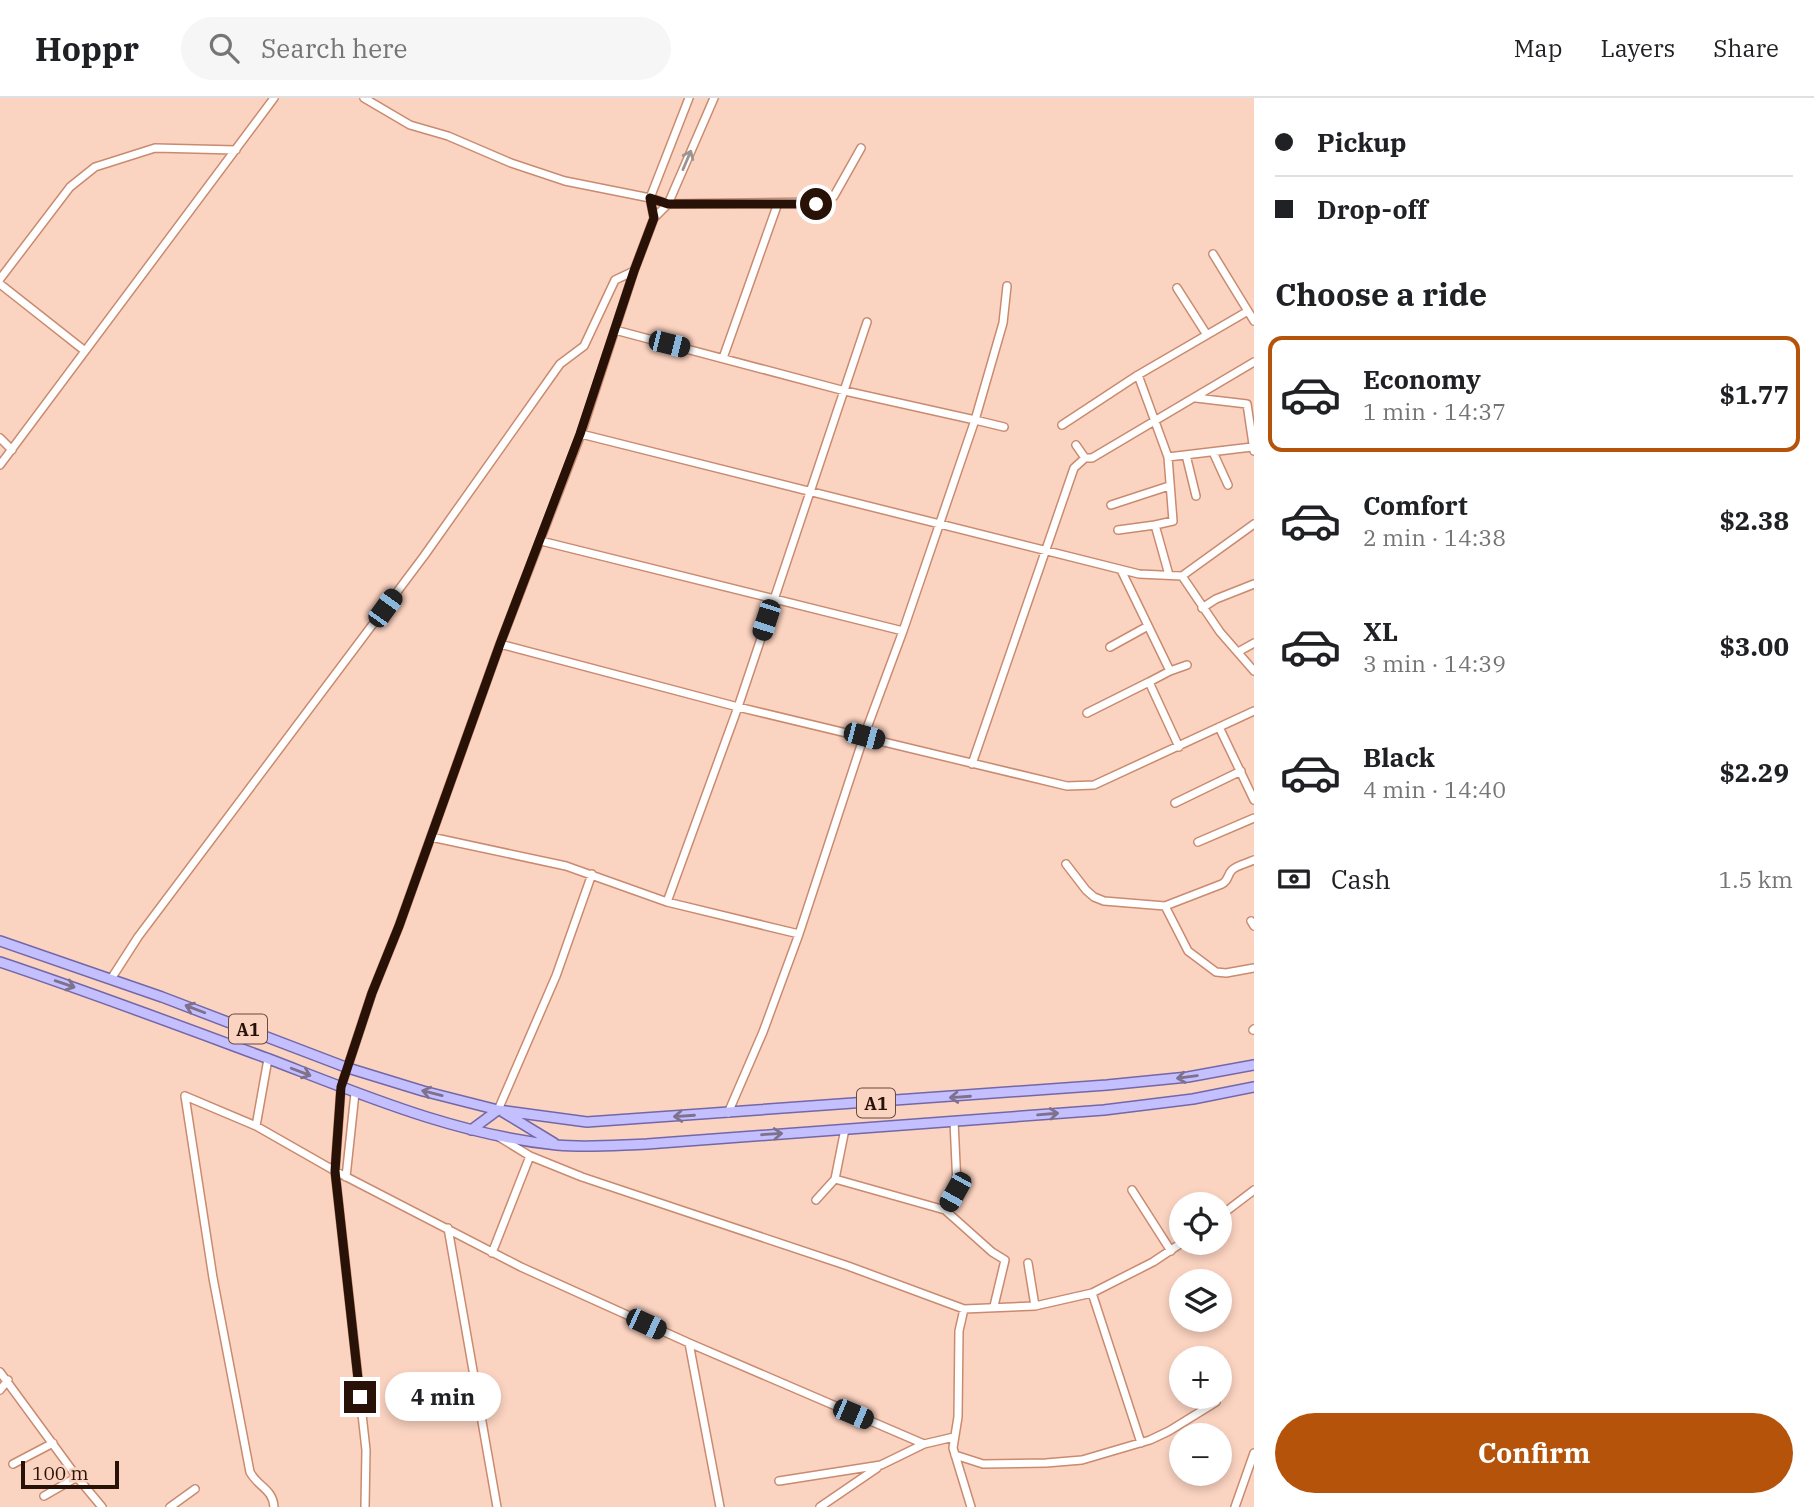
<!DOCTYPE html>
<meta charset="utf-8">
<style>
body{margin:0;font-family:"IBM Plex Serif",serif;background:#f6f6f6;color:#202124;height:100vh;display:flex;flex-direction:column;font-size:26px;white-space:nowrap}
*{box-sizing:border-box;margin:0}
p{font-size:23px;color:#757577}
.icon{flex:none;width:38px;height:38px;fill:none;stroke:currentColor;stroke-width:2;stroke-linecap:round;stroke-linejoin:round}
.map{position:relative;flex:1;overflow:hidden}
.side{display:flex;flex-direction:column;background:#fff;width:560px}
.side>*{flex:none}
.banner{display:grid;align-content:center;height:154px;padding:0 21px;background:#fff}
.fabs{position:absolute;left:1169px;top:1094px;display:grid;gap:14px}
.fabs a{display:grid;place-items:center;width:63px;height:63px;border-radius:50%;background:#fff;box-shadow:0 4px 10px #0003;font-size:35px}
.scale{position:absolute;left:21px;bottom:18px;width:98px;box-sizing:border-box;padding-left:7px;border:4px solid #281106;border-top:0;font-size:19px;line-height:24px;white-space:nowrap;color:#281106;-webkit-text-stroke:5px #fbd3c1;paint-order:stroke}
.end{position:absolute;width:32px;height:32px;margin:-16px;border:9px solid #281106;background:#fff;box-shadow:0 0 0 4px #fff}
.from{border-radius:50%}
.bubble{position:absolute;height:49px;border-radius:24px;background:#fff;box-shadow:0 4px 10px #0003;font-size:23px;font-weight:800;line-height:49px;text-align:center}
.car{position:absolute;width:21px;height:42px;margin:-21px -10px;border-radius:9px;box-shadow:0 0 5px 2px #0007;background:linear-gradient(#222 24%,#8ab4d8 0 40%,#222 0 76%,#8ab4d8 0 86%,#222 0)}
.banner b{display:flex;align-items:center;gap:24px;height:66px;font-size:26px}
.banner b+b{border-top:2px solid #e0e0e0}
.banner i{width:18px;height:18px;background:#202124}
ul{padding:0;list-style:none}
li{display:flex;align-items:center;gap:21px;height:116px;margin:0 14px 10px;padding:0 7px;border:4px solid transparent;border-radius:14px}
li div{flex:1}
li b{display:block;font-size:26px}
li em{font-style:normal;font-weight:800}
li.selected{border-color:#b45309}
li>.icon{width:63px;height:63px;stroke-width:1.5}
h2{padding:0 21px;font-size:32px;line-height:84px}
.pay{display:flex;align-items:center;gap:18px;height:77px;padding:0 21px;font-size:26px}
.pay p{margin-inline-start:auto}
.action{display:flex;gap:14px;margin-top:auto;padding:14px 21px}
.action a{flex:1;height:80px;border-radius:42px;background:#b45309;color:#fff;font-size:28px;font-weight:800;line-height:80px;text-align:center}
header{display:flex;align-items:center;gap:42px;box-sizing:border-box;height:98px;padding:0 35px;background:#fff;border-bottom:2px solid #e0e0e0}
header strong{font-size:33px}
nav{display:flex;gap:38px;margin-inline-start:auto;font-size:24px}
.search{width:490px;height:63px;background:#f6f6f6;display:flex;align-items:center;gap:18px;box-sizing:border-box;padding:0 24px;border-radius:38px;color:#757577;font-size:26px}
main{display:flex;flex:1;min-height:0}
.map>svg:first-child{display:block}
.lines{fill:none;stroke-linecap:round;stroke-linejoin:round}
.minor-casing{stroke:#c98b6f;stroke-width:10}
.major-casing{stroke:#7367a7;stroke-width:12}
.minor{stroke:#fff;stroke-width:7}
.major{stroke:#c4bffe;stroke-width:9}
.oneway{stroke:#9e948f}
.oneway2{stroke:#7e718e}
.route{stroke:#281106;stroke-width:9}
.labels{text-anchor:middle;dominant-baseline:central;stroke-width:6;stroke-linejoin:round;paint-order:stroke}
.shield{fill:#fbd3c1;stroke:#674b3e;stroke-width:2}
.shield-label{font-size:18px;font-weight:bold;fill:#281106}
</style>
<header>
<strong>Hoppr</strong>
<div class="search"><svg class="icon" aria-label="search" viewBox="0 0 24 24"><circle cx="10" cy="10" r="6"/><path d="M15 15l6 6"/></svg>Search here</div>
<nav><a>Map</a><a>Layers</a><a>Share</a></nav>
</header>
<main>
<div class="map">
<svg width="1254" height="1409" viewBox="0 0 1254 1409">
<rect width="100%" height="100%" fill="#fbd3c1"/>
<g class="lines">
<defs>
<path id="minor" d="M364,0L410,27L448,38L511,65L565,83L650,100L668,106L825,104L834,98L861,50
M654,120L650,100L689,0
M1213,156L1254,223
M0,181L70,89L95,69L155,50L236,52
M0,186L85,253
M1177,190L1207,237
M615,232L845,293L975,322L903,533L864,638L799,836L763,934L728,1015
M723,260L778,105
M1138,277L1168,359L1252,349
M1196,300L1247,306L1254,353
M1062,327L1138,277L1248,213
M1004,329L975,322L1003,225L1007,188
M581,336L1139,476L1182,478L1254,426
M0,340L12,352
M1076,347L1085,360H1092L1254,264
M1213,354L1228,387
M1186,357L1196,398
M1168,359L1173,423L1155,427L1169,477
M0,367L274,0
M1111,407L1169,388
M1118,432L1155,427
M541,443L903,533
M1122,474L1170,573L1149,584L1179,649
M1182,478L1220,534L1254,573
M1202,510L1216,501L1254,486
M500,546L738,609L1067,688L1094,687L1254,613
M1110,549L1148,528
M1238,554L1254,545
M1170,573L1187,567
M1087,615L1149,584
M1219,629L1254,702
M972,666L1074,370L1085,360
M1175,705L1241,673
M431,739L566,768L667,804L799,836
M1198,744L1254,720
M1066,766L1086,792L1094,799L1104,803L1165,808L1222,786C1229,782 1227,777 1232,772C1237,767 1248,765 1254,762
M667,804L738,609L867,224
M1165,808L1188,853L1216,874L1226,875L1254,870
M1251,823L1254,828
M111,881L138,839L424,458L560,266L584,248L615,182L634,173
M1253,932L1254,931
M185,998L256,1028L335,1073L521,1169L689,1245L924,1346L954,1339
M185,998L213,1180L250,1374C258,1389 273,1391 274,1409
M498,1012L556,878L592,776
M256,1028L268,961
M845,1031L835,1081L945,1112L992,1154L1005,1162L994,1208
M499,1039L530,1058L582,1079L848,1168L964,1211L1035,1208L1092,1195L1153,1164L1183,1144
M346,1079L355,995
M1132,1092L1171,1153
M816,1102L835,1081
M945,1112L957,1088L954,1023
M1220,1118L1254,1092
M448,1130L497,1409
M492,1155L530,1058
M1028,1165L1035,1208
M1092,1195L1141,1345
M964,1211L959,1233L958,1319L953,1350L971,1409
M689,1245L720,1409
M0,1274L77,1379L102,1409
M0,1292L8,1282
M955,1357L983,1366L1046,1365L1082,1362L1150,1342L1169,1333L1216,1304
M13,1366L53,1345
M779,1383L881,1367L924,1346
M44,1398L77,1379
M170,1409L195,1391
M365,1409L366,1352L335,1073L341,989L372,895L399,828L500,546L581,336L634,173L654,120L668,106L714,0
M820,1409L877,1370
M1235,1409L1254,1355"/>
<path id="major" d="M0,843L162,899L348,970L423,993L498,1012L587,1024L1107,987L1188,979L1254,967
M0,864C90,894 180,928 269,961C363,997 456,1037 557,1047C587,1050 617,1047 647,1046L1104,1012L1193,1001L1254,989
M503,1014L554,1045
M471,1032L498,1012"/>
</defs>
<use href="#minor" class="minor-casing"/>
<use href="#major" class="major-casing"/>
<use href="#minor" class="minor"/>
<use href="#major" class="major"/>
</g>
<defs><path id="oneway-shaft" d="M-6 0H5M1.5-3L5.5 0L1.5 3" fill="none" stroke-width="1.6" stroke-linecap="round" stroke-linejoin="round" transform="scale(1.75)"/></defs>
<use class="oneway" href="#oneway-shaft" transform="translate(687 62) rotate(-67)"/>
<g class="oneway2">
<use href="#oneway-shaft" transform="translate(65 886) rotate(19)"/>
<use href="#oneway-shaft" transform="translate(195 911) rotate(-159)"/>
<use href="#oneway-shaft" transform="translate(301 974) rotate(21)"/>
<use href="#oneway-shaft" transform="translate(1187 979) rotate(172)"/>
<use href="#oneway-shaft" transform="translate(432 995) rotate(-166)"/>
<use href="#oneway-shaft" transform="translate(960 999) rotate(176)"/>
<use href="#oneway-shaft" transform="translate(1048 1016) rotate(-5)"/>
<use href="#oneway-shaft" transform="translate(684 1018) rotate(176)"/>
<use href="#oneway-shaft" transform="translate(772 1036) rotate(-4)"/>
</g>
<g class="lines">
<path class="route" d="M360,1299L335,1073L341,989L372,895L399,828L500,546L580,336L634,173L654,120L650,100L668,106H816"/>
</g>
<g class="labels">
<g class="shield">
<rect x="229" y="916.5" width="38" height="29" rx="5"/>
<rect x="857" y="990.5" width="38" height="29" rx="5"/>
</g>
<g class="shield-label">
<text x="248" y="931">A1</text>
<text x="876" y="1005">A1</text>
</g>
</g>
</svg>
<div class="fabs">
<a><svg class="icon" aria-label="locate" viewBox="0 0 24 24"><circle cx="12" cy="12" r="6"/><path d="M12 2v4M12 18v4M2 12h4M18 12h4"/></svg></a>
<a><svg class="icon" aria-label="layers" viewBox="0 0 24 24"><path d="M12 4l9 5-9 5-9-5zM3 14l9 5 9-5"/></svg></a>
<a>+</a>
<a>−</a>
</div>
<div class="scale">100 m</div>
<i class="end from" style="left:816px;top:106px"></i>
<i class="end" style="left:360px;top:1299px"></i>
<div class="bubble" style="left:385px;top:1274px;width:116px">4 min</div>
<i class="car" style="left:669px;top:246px;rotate:104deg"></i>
<i class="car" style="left:385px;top:510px;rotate:36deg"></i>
<i class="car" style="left:766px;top:522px;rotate:198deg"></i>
<i class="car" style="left:864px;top:638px;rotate:105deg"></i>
<i class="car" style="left:955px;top:1094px;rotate:209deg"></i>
<i class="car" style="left:646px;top:1226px;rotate:115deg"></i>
<i class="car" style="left:853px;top:1316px;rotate:113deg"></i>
</div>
<section class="side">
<div class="banner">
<b><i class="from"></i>Pickup</b>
<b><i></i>Drop-off</b>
</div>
<h2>Choose a ride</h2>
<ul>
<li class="selected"><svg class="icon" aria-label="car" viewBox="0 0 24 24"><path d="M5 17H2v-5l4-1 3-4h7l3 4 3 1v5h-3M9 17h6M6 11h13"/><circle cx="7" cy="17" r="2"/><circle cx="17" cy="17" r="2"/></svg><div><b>Economy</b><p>1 min · 14:37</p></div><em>$1.77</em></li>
<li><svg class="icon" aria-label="car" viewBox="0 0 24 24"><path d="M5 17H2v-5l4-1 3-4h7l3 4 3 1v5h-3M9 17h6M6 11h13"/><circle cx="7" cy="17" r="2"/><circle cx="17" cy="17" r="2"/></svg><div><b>Comfort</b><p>2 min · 14:38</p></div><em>$2.38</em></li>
<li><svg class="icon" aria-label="car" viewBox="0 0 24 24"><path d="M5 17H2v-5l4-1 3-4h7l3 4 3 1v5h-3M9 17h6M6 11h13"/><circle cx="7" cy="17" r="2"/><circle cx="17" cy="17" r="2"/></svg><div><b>XL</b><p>3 min · 14:39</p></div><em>$3.00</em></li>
<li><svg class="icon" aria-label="car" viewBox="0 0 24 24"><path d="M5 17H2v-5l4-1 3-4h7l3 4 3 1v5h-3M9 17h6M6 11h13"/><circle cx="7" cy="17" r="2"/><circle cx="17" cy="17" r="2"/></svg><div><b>Black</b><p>4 min · 14:40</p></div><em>$2.29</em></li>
</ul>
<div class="pay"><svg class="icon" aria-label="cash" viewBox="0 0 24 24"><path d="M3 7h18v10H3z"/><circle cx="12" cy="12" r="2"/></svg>Cash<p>1.5 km</p></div>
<div class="action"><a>Confirm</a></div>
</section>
</main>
